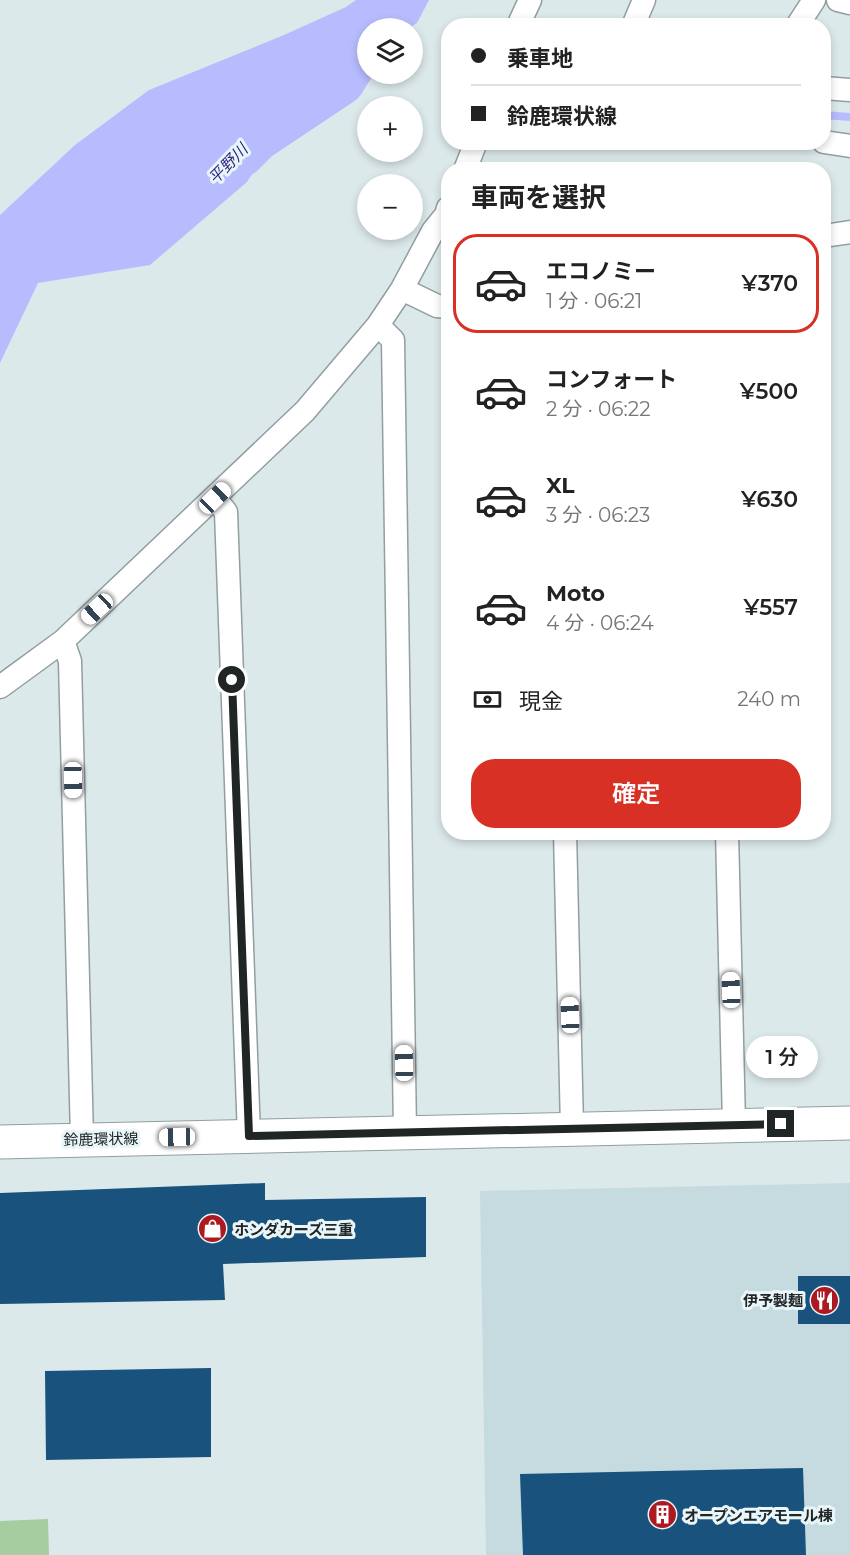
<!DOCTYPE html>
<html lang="ja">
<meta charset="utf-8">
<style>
body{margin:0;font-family:Montserrat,"Noto Sans JP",sans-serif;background:#f2f2f2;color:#222;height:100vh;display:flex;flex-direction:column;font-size:22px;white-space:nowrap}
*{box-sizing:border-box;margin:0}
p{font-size:20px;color:#767676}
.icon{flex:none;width:33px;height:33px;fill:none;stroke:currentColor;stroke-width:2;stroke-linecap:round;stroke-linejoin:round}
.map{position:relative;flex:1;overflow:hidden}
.panel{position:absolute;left:441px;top:162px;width:390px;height:678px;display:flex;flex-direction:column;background:#fff;border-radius:24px;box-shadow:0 3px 9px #0003}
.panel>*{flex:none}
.banner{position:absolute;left:441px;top:18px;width:390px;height:132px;border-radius:24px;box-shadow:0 3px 9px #0003;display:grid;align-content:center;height:132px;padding:0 30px;background:#fff}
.fabs{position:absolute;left:357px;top:18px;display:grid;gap:12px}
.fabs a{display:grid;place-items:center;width:66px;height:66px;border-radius:50%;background:#fff;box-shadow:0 3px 9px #0003;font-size:30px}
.end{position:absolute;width:27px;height:27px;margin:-14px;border:8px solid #202526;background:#fff;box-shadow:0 0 0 3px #fff}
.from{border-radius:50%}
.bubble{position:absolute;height:42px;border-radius:21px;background:#fff;box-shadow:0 3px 9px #0003;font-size:20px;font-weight:600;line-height:42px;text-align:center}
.car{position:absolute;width:18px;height:36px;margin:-18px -9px;border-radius:8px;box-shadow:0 0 4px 2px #0007;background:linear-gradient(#fff 24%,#345 0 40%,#fff 0 76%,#345 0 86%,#fff 0)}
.banner b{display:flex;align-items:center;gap:21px;height:57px;font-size:22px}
.banner b+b{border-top:2px solid #e0e0e0}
.banner i{width:15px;height:15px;background:#222}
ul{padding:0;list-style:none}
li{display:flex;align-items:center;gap:18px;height:99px;margin:0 12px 9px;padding:0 18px;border:3px solid transparent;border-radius:24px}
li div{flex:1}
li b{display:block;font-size:22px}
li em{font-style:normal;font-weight:600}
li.selected{border-color:#d93025}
li>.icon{width:54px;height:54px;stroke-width:1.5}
h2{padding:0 30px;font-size:27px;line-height:72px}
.pay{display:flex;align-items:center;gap:15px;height:66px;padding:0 30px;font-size:22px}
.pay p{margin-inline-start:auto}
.button{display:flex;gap:12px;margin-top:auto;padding:12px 30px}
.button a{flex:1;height:69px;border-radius:24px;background:#d93025;color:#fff;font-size:24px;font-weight:600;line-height:69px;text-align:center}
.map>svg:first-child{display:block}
.built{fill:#c6dbdf}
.green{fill:#a6cda0}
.water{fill:#b7bcfe}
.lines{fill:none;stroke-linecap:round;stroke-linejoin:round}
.stream{stroke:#b7bcfe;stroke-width:8}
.river{stroke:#b7bcfe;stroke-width:51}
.building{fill:#18527d}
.minor-casing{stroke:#929ea0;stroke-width:25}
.primary-casing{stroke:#929ea0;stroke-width:35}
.minor{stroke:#fff;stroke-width:22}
.primary{stroke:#fff;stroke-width:33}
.route{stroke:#202526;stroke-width:8}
.labels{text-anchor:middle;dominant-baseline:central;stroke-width:6;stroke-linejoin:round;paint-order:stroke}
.street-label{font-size:15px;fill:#202526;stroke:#e9f6f9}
.poi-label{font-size:15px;font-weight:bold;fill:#202526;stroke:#e9f6f9;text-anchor:start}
.water-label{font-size:16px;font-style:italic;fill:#332984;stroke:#e9f6f9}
</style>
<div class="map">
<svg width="850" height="1555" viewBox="0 0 850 1555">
<rect width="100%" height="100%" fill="#dce9eb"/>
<path class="built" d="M850,1183V1555H486L480,1191Z"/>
<path class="green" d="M48,1519L49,1555H0V1521Z"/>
<path class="water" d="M356,0H429L417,23L409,28H368L367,53L310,86L247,182L150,265L38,283L0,363V215L75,145L149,90L284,35L346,7Z"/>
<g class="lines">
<path class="stream" d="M824,115L850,117"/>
<path class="river" d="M240,152L256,136L340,80L368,35"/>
</g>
<path class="building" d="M265,1183V1200L426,1197V1257L223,1264L225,1300L0,1304V1193Z
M798,1276H850V1324H798Z
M211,1368V1457L46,1460L45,1371Z
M803,1468L806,1555H523L520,1474Z"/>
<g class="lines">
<defs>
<path id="minor" d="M838,0L850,3
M518,26L530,0
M633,26L644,0
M797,26L814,0
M824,88L850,90
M824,142L850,146
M465,170L476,142
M824,236L850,232
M402,289L437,306L448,307
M378,325L393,340L405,1133
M215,498L226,512L249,1136
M63,641L70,661L82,1139
M0,687L63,641L305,411L378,325L402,289L433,231L446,215L448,208
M565,832L572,1128
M727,832L734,1124"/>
<path id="primary" d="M0,1142L850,1123"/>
</defs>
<use href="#minor" class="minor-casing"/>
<use href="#primary" class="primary-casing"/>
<use href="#minor" class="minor"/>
<use href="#primary" class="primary"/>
</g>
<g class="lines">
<path class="route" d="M232,680L249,1136L781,1124"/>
</g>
<defs>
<symbol id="shop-disc" viewBox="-11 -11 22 22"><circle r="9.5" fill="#ac1921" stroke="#e9f6f9"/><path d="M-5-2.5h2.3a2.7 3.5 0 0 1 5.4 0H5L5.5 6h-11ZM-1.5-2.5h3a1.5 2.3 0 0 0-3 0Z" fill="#fff"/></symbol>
<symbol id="restaurant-disc" viewBox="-11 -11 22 22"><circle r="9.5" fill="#ac1921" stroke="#e9f6f9"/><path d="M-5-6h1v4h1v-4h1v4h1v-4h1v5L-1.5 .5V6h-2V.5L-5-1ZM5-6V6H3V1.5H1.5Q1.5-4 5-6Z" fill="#fff"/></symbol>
<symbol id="building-disc" viewBox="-11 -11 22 22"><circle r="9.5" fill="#ac1921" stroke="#e9f6f9"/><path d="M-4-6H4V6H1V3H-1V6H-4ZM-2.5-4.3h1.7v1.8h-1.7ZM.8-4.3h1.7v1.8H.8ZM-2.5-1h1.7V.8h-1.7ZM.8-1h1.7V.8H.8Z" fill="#fff"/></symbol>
</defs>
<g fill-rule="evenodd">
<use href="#shop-disc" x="196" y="1212" width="33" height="33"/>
<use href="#restaurant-disc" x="808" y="1284" width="33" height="33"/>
<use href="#building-disc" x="646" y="1498" width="33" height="33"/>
</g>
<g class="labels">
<g class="street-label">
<text transform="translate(101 1139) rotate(-1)">鈴鹿環状線</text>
</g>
<g class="poi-label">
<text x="234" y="1229">ホンダカーズ三重</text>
<text x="803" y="1300" text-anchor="end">伊予製麺</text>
<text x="684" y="1515">オープンエアモール棟</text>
</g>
<g class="water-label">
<text transform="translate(228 164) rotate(-46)">平野川</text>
</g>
</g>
</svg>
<div class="fabs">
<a><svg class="icon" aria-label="layers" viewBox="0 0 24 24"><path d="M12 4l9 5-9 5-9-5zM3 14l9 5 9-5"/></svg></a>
<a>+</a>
<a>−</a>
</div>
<i class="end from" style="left:232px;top:680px"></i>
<i class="end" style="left:781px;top:1124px"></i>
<div class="bubble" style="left:746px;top:1036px;width:72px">1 分</div>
<i class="car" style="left:215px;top:498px;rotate:46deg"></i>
<i class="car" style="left:97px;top:609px;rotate:227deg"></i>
<i class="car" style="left:73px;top:780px;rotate:179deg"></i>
<i class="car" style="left:731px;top:990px;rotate:358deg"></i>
<i class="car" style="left:570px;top:1015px;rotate:358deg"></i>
<i class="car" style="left:404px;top:1063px;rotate:359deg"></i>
<i class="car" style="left:177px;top:1137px;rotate:269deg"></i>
<div class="banner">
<b><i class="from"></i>乗車地</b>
<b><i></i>鈴鹿環状線</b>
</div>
<section class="panel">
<h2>車両を選択</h2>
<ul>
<li class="selected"><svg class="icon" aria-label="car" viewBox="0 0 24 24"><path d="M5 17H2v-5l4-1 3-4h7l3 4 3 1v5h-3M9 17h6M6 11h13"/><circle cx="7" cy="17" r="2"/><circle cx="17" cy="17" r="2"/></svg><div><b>エコノミー</b><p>1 分 · 06:21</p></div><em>¥370</em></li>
<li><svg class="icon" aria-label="car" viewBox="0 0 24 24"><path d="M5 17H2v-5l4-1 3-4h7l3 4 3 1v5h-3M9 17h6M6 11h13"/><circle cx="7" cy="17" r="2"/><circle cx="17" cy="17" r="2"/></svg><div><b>コンフォート</b><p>2 分 · 06:22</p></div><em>¥500</em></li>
<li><svg class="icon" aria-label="car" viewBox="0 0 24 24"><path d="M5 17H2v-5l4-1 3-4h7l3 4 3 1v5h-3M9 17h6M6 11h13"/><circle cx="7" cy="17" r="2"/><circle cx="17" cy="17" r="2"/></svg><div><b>XL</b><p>3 分 · 06:23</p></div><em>¥630</em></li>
<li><svg class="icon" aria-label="car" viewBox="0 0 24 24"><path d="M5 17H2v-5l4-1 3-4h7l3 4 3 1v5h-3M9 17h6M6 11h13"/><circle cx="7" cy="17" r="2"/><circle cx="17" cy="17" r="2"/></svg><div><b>Moto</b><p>4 分 · 06:24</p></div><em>¥557</em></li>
</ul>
<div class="pay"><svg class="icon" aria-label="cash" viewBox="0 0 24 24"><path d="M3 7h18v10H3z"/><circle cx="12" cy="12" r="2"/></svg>現金<p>240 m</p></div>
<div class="button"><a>確定</a></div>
</section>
</div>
